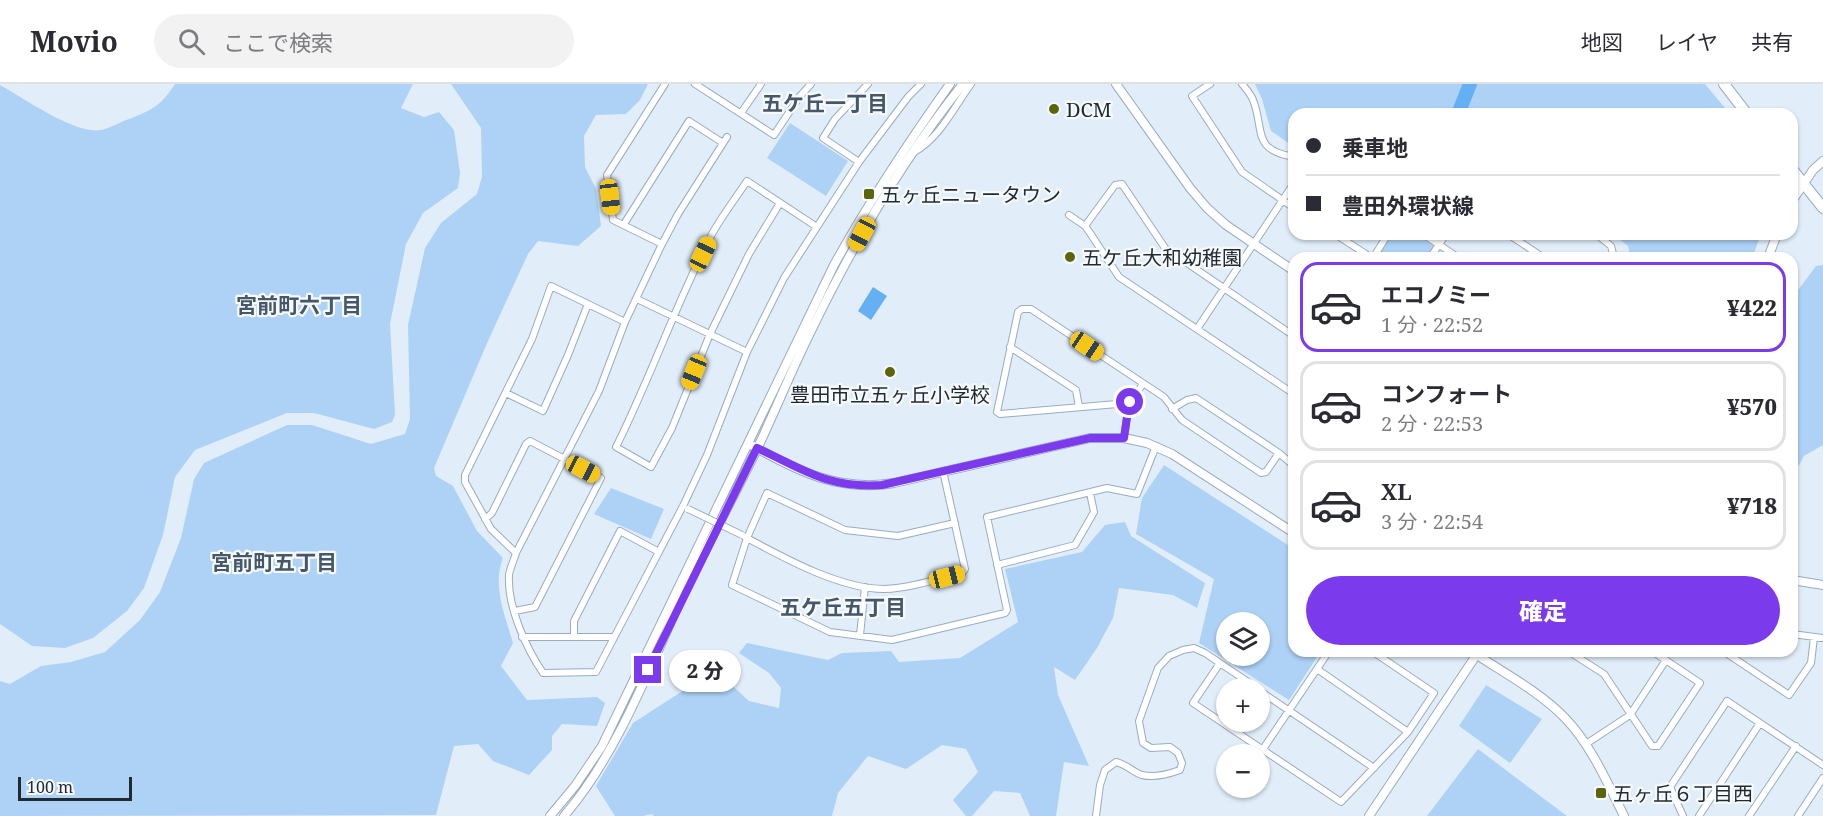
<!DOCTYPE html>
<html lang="ja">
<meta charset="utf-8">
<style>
body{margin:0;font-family:"Noto Serif","Noto Sans JP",serif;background:#f2f2f3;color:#2b2b33;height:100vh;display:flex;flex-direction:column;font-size:22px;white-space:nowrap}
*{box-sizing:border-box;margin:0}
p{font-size:20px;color:#7c7c81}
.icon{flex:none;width:33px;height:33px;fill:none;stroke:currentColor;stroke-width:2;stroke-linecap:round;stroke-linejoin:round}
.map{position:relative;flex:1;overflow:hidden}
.panel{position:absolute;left:1288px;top:168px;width:510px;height:405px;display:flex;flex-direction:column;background:#fff;border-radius:18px;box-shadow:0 2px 4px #0004}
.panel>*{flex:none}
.top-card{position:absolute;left:1288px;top:24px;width:510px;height:132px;border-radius:18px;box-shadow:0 2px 4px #0004;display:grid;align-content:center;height:132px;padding:0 18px;background:#fff}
.controls{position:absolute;left:1216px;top:528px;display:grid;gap:12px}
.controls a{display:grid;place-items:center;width:54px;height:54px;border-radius:50%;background:#fff;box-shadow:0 2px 4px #0004;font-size:30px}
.scale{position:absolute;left:18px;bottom:15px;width:114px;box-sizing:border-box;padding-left:6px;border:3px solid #222a31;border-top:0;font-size:16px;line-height:21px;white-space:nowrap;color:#222a31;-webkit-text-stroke:4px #f6fafe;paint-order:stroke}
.end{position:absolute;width:27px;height:27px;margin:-14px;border:8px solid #7c3aed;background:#fff;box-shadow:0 0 0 3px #fff}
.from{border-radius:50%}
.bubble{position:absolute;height:42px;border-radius:21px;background:#fff;box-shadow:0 2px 4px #0004;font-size:20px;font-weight:800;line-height:42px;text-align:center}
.car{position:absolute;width:18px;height:36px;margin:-18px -9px;border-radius:8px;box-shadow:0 0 4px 2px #0007;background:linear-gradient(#f5c518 24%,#345 0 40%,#f5c518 0 76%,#345 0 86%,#f5c518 0)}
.top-card b{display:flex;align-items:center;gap:21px;height:57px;font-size:22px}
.top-card b+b{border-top:2px solid #e1e1e2}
.top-card i{width:15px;height:15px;background:#2b2b33}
ul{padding:10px 0 0;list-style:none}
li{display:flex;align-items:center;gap:18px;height:90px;margin:0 12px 9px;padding:0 6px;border:3px solid #e1e1e2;border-radius:18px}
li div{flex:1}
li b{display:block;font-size:22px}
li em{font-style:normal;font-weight:800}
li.selected{border-color:#7c3aed}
li>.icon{width:54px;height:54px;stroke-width:1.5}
.cta{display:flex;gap:12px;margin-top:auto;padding:12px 18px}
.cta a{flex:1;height:69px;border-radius:36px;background:#7c3aed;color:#fff;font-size:24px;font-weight:800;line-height:69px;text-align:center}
header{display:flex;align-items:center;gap:36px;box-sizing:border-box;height:84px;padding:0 30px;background:#fff;border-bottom:2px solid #e1e1e2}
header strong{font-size:28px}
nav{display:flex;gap:33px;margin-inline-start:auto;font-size:21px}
.search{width:420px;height:54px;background:#f2f2f3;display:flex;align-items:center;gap:15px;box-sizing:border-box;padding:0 21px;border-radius:33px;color:#7c7c81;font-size:22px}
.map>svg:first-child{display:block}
.green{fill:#add2f5;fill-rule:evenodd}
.water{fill:#64b0f3}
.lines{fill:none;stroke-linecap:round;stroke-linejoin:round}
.river{stroke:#64b0f3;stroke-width:14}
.street-casing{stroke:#98acc0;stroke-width:8}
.secondary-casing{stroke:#98acc0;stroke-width:10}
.highway-casing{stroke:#98acc0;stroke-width:12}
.street{stroke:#fff;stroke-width:6}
.secondary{stroke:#fff;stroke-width:8}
.highway{stroke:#fff;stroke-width:10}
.street-bridge-casing{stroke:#98acc0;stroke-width:8;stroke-linecap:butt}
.street-bridge{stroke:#fff;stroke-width:6}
.route{stroke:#7c3aed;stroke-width:8}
.poi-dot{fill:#5a660b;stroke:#f6fafe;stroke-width:2}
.labels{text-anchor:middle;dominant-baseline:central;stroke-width:4.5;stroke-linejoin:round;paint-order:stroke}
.poi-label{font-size:20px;fill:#222a31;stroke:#f6fafe;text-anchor:start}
.neighbourhood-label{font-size:21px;font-weight:bold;fill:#455769;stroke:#f6fafe}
</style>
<header>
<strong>Movio</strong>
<div class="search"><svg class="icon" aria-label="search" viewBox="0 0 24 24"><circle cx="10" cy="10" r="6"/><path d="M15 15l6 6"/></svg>ここで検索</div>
<nav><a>地図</a><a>レイヤ</a><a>共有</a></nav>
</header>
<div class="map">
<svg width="1823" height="732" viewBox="0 0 1823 732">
<rect width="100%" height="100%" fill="#e1eefa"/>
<path class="green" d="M175,0H413L401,24L424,33L439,28L454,46L460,89L458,104L423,129L406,160L390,240L395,331L392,338L374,345L314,329H287L195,366L175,393L163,451L144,504L127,527L93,554L65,564L32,562L0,540V1C24,14 75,51 101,46C111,44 122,37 132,34C154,25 162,20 175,0Z
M451,0H648L640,16L626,30L596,31L584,52L585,83L596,105L601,142L578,162L538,157L528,170L488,257L434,384L436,392L453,402L477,447L503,474C492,502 505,531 513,559L501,582L527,616L597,613L605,619L597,642L562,640L552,652V666L529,691L493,677L478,660L454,662L436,731L0,732V597L10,600L41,582L71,578L105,568L140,536L160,508L181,454L194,395L204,379L287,341H312L371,360L405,350L410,335L408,241L425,164L441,139L477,110L482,93L481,44Z
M1255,0H1705L1730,30H1294V61L1290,60L1271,47L1262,15Z
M790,39L848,77L826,112L767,74Z
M1391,150H1416L1434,162L1426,174H1375Z
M1613,150H1761L1752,174H1631L1628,162Z
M1823,181V361L1804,372L1793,392V213L1816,182Z
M1164,381L1294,465V567H1321L1289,616L1199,559L1214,495L1136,450L1142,414ZM1227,538H1260V572H1227Z
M611,404L664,425L651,455L594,430Z
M1125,438L1131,452L1205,499L1197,524L1173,511L1119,504L1113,534L1097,564L1075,596L1054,583L1058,611L1089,682L1064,678L1056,732H1030L1020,709L994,707L972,732H966L953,716L978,688L966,665L942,661L906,685L868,672L838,709L832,732H654L652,730L643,732H615L596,702L633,639L715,586L749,617L779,624L781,604L769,589L739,569L747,559L828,576L842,569L891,567L899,578L960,574L1018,538L1005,485L1082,468L1105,441Z
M1486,601L1542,635L1510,679L1459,642Z
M1478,665L1567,732H1427Z"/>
<path class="water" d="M873,203L887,212L871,236L858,227Z"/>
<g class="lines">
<path class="river" d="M1458,30L1470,0"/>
<defs>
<path id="street" d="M695,0L774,51L800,12L811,0
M1210,0L1192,12L1242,88L1294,124
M1242,0C1246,5 1251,10 1253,16C1265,46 1251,66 1294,73
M741,29L761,0
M727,53L678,130L662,160L625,238L599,307L516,469C514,476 510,484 509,491C507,522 526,564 543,589L596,588L683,422L707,371L747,268L784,194L859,78L908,13L921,0
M914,68C939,55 955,22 971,0
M859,78L823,54L835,35L868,0
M780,119L749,170L710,250L672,344L651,383L616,363C651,293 676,219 712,150C722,132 735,115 747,97L817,143
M1069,131L1085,142L1090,149L1119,193L1294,310
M624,140L689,37L723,59
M1085,142L1115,101L1122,100L1165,164L1294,252
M1335,150L1372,174
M1423,150L1459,174
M1508,150L1544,174
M1596,150L1611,162L1614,174
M662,160L613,136L607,91L665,0
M1373,174L1388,150
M1430,174L1446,150
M637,215L747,268
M1197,245L1294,99
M1010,263L1076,306L1079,323
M506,309L543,327L568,271L588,220
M1129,319L1000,330L997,328L1018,228L1022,225H1031L1164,313L1182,336L1261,389L1266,388L1279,369
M1172,325L1187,316L1196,314L1279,369L1294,382
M1124,354L1129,319L1143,300
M485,435L492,429L526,360L530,357L601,394L535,523L515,527
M955,439L898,452L845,446L767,409L747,454L732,501L830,548L892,556L1005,529L1007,526L987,433L1107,404L1137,410L1156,362
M745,453C784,474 840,505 884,505C910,504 938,495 962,489L965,485L943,387
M516,469L491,445L465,398V391L532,255L551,202L625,238
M997,481L1075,461L1094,428L1090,409
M1792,550L1823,554
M860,551L865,503
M522,553H614
M574,553V537L620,447L659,468
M1568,567L1604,590L1652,662H1658L1700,599L1652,567
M1723,567L1789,611L1811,579L1814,553
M1220,579L1193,619L1341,718L1408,648L1434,609L1372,567
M1317,585L1408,648
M1260,607L1374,684
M1586,660L1630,631L1666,576
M1263,665L1329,567
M1096,732L1100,701L1105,686L1116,678C1128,681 1134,689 1142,691C1154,694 1169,690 1180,686L1182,679L1178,669L1170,663L1151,664L1143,659L1139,637L1158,584L1169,572L1183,566L1194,564L1205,569L1257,604
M1683,732L1670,703L1727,617L1823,681
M1699,732L1760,639
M1749,732L1796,662
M1798,732L1823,694"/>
<path id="secondary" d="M1116,0L1190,104L1207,124L1226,141L1294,187
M1792,117L1813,86L1823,77
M1768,174L1777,150
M753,362C799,388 840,408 894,399L1090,354H1124L1147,359L1172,370L1294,449
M1792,496L1823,501
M1471,567C1502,588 1539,607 1565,634C1591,661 1607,698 1624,732
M550,732L575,702L602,662L834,181C869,118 908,59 950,0
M564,732C617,671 650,582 684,509C708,460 734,412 758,363C776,325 792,285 811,247C853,160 902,76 963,0
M1369,732L1479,567"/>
<path id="highway" d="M1724,0L1747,30
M1792,85L1823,124"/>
</defs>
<use href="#street" class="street-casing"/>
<use href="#secondary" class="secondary-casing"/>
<use href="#highway" class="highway-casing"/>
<use href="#street" class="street"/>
<use href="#secondary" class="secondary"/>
<use href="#highway" class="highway"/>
<defs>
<path id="street-bridge" d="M688,425L742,451"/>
</defs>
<use href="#street-bridge" class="street-bridge-casing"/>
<use href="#street-bridge" class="street-bridge"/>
</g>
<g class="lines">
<path class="route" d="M648,586L757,364C803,385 828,405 882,401L1090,354H1124L1129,319L1130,318"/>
</g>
<g class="poi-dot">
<circle cx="1054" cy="25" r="6"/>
<rect x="863" y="104" width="12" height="12" rx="3"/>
<circle cx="1070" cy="173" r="6"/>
<circle cx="890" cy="288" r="6"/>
<rect x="1595" y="703" width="12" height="12" rx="3"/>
</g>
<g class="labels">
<g class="poi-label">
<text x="1066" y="25">DCM</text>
<text x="881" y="110">五ヶ丘ニュータウン</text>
<text x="1082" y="173">五ケ丘大和幼稚園</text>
<text x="890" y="310" text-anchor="middle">豊田市立五ヶ丘小学校</text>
<text x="1613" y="709">五ヶ丘６丁目西</text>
</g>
<g class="neighbourhood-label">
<text x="825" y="19">五ケ丘一丁目</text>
<text x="299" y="221">宮前町六丁目</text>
<text x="274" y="478">宮前町五丁目</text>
<text x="843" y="523">五ケ丘五丁目</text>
</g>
</g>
</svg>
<div class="controls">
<a><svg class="icon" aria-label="layers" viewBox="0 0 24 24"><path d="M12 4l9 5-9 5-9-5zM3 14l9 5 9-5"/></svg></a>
<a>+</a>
<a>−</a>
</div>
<div class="scale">100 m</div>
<i class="end from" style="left:1130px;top:318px"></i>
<i class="end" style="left:648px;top:586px"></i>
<div class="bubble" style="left:669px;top:566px;width:72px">2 分</div>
<i class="car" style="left:610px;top:113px;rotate:173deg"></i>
<i class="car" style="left:862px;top:150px;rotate:208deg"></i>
<i class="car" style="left:703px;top:170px;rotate:25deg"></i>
<i class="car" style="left:1087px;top:262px;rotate:124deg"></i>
<i class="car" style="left:694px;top:288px;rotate:202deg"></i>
<i class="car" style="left:583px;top:385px;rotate:118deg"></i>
<i class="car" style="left:947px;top:493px;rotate:76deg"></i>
<div class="top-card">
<b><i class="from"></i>乗車地</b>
<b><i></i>豊田外環状線</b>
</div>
<section class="panel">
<ul>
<li class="selected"><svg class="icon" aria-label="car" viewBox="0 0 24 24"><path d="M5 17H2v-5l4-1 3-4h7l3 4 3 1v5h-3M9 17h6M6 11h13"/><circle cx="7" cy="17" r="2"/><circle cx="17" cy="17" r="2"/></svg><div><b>エコノミー</b><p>1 分 · 22:52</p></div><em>¥422</em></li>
<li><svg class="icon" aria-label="car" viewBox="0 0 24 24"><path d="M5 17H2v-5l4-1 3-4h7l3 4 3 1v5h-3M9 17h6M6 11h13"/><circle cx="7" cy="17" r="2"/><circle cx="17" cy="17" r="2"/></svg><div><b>コンフォート</b><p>2 分 · 22:53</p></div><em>¥570</em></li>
<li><svg class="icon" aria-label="car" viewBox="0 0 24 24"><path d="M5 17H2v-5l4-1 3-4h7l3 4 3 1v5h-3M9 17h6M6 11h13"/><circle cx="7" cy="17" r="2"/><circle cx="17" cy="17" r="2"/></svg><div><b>XL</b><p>3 分 · 22:54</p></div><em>¥718</em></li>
</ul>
<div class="cta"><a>確定</a></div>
</section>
</div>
